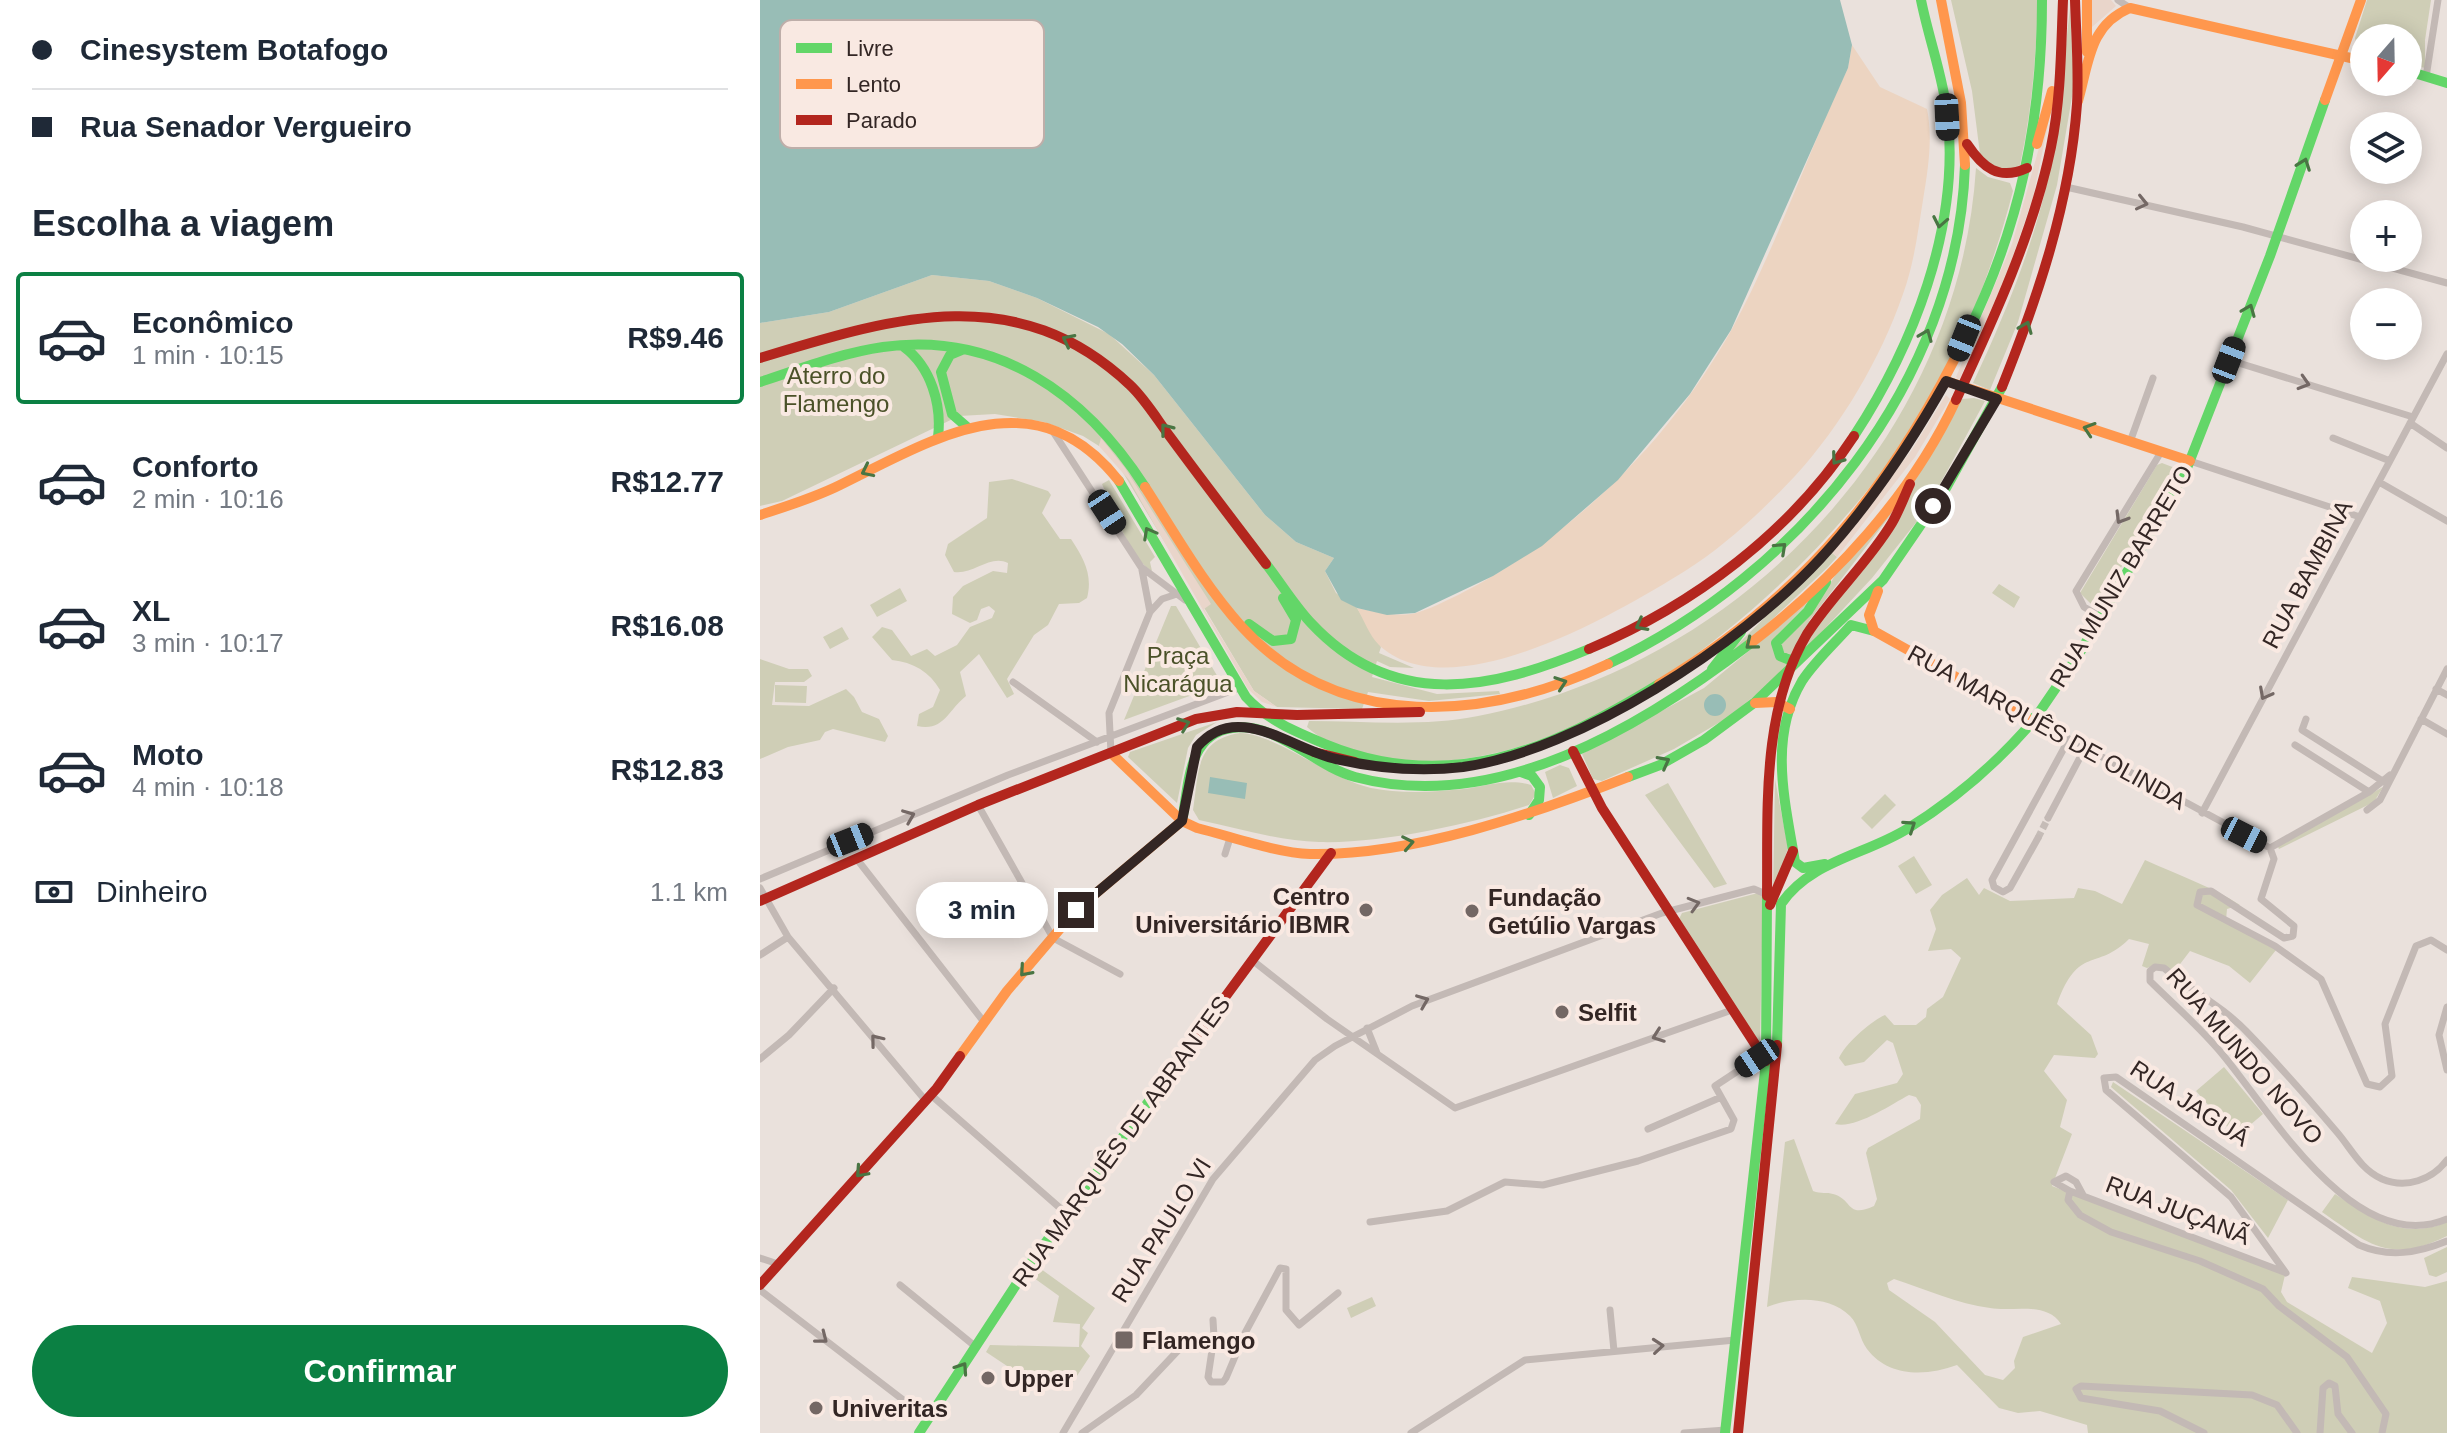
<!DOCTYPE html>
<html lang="pt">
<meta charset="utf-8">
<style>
body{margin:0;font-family:Arial,sans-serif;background:#f2f2f3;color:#1f2937;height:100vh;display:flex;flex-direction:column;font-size:30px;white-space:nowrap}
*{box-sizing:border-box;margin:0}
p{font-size:26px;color:#747a83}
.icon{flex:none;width:44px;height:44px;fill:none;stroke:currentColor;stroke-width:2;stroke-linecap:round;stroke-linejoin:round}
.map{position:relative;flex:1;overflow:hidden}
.sheet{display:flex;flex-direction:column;background:#fff;width:760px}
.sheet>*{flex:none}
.hud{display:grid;align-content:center;height:176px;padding:0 32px;background:#fff}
.needle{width:52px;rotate:200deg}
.tools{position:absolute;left:1590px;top:24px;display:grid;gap:16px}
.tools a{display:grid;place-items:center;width:72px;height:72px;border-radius:50%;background:#fff;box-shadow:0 4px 20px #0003;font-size:40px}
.end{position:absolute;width:36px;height:36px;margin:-18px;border:10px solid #332624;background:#fff;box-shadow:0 0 0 4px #fff}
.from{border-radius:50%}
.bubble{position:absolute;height:56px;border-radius:28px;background:#fff;box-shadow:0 4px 20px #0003;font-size:26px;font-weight:800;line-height:56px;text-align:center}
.car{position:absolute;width:24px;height:48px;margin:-24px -12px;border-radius:10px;box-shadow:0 0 6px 2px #0007;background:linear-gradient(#222 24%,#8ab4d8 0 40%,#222 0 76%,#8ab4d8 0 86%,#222 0)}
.hud b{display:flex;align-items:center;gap:28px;height:76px;font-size:30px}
.hud b+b{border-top:2px solid #e0e1e3}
.hud i{width:20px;height:20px;background:#1f2937}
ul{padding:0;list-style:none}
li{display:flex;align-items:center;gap:24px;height:132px;margin:0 16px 12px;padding:0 16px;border:4px solid transparent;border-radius:8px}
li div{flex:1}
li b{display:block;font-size:30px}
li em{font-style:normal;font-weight:800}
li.current{border-color:#0b8043}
li>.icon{width:72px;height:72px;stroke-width:1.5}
h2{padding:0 32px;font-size:36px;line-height:96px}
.pay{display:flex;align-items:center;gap:20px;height:88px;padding:0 32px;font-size:30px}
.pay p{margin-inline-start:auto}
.button{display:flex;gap:16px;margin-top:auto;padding:16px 32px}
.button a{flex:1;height:92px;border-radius:48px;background:#0b8043;color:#fff;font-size:32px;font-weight:800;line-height:92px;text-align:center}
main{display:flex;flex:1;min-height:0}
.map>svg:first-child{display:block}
.green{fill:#cfceb6;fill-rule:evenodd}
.sand{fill:#ecd4c1}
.plaza{fill:#e9d5ca}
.water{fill:#98bdb6}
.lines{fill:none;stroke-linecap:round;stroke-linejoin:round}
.street-tunnel{stroke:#c5bcb7;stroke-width:7;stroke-dasharray:7 3.5;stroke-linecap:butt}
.street{stroke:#c3b9b5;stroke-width:7}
.fast{stroke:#63d668;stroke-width:10}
.slow{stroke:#ff974d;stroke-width:10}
.jam{stroke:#b3261e;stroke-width:10}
.oneway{stroke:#497543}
.oneway2{stroke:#746865}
.route{stroke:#332624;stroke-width:10}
.poi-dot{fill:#736764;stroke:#f9e9e2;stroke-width:3}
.labels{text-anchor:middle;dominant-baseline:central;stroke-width:8;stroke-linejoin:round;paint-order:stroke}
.park-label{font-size:24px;fill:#4a5128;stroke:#f9e9e2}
.street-label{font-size:24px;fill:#332624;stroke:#f9e9e2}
.poi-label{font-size:24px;font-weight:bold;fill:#332624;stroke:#f9e9e2;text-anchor:start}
.key{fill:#f9e9e2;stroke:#beaea9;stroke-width:2}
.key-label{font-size:22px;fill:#332624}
</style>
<main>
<section class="sheet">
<div class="hud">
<b><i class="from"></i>Cinesystem Botafogo</b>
<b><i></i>Rua Senador Vergueiro</b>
</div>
<h2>Escolha a viagem</h2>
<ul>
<li class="current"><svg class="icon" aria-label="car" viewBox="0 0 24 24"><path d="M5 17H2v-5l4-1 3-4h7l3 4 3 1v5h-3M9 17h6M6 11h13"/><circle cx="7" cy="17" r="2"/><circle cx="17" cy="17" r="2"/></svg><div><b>Econômico</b><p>1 min · 10:15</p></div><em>R$9.46</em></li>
<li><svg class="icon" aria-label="car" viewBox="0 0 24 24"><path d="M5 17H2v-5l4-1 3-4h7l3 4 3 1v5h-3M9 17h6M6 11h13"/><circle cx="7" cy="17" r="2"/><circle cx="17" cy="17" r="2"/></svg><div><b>Conforto</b><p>2 min · 10:16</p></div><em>R$12.77</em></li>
<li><svg class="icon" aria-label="car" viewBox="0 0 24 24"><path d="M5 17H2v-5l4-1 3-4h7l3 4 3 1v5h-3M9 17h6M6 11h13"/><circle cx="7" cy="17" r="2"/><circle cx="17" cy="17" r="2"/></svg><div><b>XL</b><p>3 min · 10:17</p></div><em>R$16.08</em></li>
<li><svg class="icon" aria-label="car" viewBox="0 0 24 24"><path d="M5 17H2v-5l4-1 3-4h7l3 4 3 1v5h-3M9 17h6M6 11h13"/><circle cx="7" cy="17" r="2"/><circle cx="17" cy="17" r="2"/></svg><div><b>Moto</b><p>4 min · 10:18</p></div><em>R$12.83</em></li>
</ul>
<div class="pay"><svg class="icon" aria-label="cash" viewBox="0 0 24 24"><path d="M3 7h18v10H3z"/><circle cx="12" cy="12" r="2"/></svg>Dinheiro<p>1.1 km</p></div>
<div class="button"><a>Confirmar</a></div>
</section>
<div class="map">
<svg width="1687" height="1433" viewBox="0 0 1687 1433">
<rect width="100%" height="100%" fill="#eae1dc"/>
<path class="green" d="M1191,0H1278C1276,56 1272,110 1260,165L1250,171L1231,166L1220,154L1212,91Z
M1607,0H1671L1665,40V68L1648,64V38H1604V51L1597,47L1595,38Z
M1310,8L1314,85L1297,185L1258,322L1230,390L1213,383C1243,319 1271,252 1287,183C1300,127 1303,66 1310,8Z
M1216,168L1228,177L1250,183L1253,191C1231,275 1197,363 1148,435C1050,583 832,775 643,761C612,759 571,749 547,727L549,721C604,721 664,727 718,716C980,665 1199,438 1216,168Z
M172,275L229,281L277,298L349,334L394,375L505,515L536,542L574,558L565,571L576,593L597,608L621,647L619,653L654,668L630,667L617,661L612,677L677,694L739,691L740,694L669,701L608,692L602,709L517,707L494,691L347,446L340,443L339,446L323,436L284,422L235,414L199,416L22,501L0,506V323L69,312Z
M1214,398L1225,401L1166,510L1112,578L1044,651L1036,655L1024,653L1021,645L1050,615L1076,574L1128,512H1133L1049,621L1057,625L1152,485L1202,399Z
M1402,463L1415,468L1417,475L1336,609L1320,593L1397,465Z
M252,479L288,491L291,495L282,513L300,539H311C324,559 333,575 327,598L319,603L299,604L288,625L274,635L247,679L254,694L247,698L219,654L200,672L206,696C188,710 184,732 157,726L159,714L173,707L180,690C170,672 153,662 132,660L112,637L122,627L132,630L151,656L167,649L175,656L197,645L210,627L232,618L235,611L229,606L221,609L217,620L210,623L192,614L193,597L203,586L233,571L247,573L248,563C230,554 213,575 194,572L185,555L188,544L227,518L229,482Z
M349,480L395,557L390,562L392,571C371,560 352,507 342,484Z
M1071,552L1077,557L1067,568L974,655L973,649Z
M1239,584L1260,597L1254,608L1232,593Z
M140,588L147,601L117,617L110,605Z
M1052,599L1017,635L1029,668L967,718L914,749L842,781L833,779L822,754L944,688Z
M411,606H416L462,684L364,720Z
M82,627L89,639L70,649L63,637Z
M0,659L29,669H48L52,676L44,682H15L12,705L49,706L86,689L94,697L102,712L119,719L128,736L125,742L73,729L65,732L60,740L28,747L0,759Z
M15,685L47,686L46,703L15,702Z
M457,722L436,735L428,748L417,803L368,757L370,752Z
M480,733C516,734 568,778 611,788C640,794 675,792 704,789C726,786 749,778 771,785L776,794L769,805C711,824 620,844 559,842C519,841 478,828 439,820L433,810C439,772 435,740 480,733Z
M800,765L809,768L817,786L793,798L785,772Z
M1015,779L1028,848L1013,895Z
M908,783L967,884L954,888L885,795Z
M1623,787L1614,802L1519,849L1517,845Z
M1125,794L1136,805L1112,829L1101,818Z
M1154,856L1172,885L1156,894L1138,866Z
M1385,860C1420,876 1451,886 1480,905L1467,909L1466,920L1516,950L1490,983L1469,966L1430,951L1414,972L1399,964L1387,968L1382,966L1389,944L1369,939C1336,972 1319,944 1297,1004L1331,1035L1338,1054L1335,1058L1294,1055L1284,1071L1307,1100L1300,1127L1312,1134L1292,1186L1525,1275L1521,1292L1527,1302L1612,1353L1627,1323L1620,1301L1588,1288L1592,1277L1665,1287L1687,1281V1433H1328L1327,1425L1280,1411L1258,1413L1239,1408L1197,1365C1167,1376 1129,1378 1107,1349C1099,1338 1099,1325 1090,1316C1069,1295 1032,1297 1007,1307L1025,1142L1034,1139L1053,1191C1061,1194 1067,1192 1073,1194C1093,1199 1086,1219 1114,1206L1117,1199L1106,1153L1108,1148L1160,1119L1161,1105L1156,1097L1149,1095C1130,1105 1096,1129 1075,1124L1095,1094L1137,1083L1143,1074L1133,1043L1127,1040L1104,1062L1085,1066L1079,1058C1085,1044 1111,1021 1125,1015L1134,1025H1156L1166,1017L1167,1009L1183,997L1201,958L1191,949L1168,951L1176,929L1170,910L1182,895L1207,878L1219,895L1224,888L1250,901L1314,898L1318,888L1335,891L1362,904ZM1134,1279C1165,1289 1198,1304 1230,1308C1253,1312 1286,1301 1301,1324L1263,1337L1254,1361L1255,1368L1243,1380L1225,1375L1175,1322L1129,1290L1127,1283Z
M998,893L1003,895L1000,1045L919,919L922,913Z
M1464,1067L1503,1114L1476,1137L1436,1091Z
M1353,1082L1528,1200L1508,1238L1471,1190L1351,1087Z
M1575,1194C1611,1218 1643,1241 1687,1222V1236C1631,1264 1609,1245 1562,1212Z
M1687,1247V1272L1676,1277L1669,1275L1664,1258Z
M281,1269L335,1308L322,1328L328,1333L321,1346L330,1356L311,1385L283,1390L226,1352L230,1345L319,1347L320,1324L293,1322L299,1296L274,1278Z
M612,1297L616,1306L591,1318L587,1308Z"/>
<path class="sand" d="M1092,45L1120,87L1167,109C1173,139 1168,170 1163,200C1158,231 1154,264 1143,294C1121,358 1081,426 1035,476C1003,510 965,546 925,571C859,612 690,712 619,645C609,635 604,620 597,608C616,612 632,616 651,614C671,611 726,581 744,569C838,511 918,426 972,329C1017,246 1047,154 1088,68Z"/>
<path class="plaza" d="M1331,0H1351L1356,6L1332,27Z
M1295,91L1273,197L1245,279L1199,380L1196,377L1252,244Z
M1186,395L1190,399L1155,457L1077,557L1071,552L1151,451Z
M341,438L365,468L451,604L444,609L494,691L517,707L502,702L488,689L369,480L339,446Z"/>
<path class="water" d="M0,0H1080L1092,45L1088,68L971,330L930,394L858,480L782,546L733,576L655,613L627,615L597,608L581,600L565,571L574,558L536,542L505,515L394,375L362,344L338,327L277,298L229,281L172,275L69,312L0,323Z
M944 705a11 11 0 1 1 22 0a11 11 0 1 1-22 0Z
M450,777L487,783L485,799L448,793Z"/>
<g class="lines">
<path class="street-tunnel" d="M1278,838L1288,818"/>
<path class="street" d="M1358,0L1370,8
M1666,77L1678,0
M1306,187L1483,227L1687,283
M1469,360L1653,417
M1650,423L1687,448
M294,433L381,567L425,600
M1573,438L1630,461
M1370,442L1393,378
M1430,461L1600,517
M1619,482L1687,521
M382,570L390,612
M1341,617L1324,607L1316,591L1401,452
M253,682L337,742
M1676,689L1687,695
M1546,719L1542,730L1624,782
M1661,719L1687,734
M1274,720L1510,848
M1535,745L1609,792
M351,753L349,713L390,612L402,599L414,595
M218,805L293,938L360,974
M1607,810L1620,800L1687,669
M1442,813L1687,354
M1288,818L1325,748
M1278,838L1250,888L1243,892L1234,887L1232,880L1309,739
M1510,848L1514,859L1501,899L1534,926L1533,936L1524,938L1451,891L1440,892L1437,905L1515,946L1561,979L1607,1084L1620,1087L1632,1076L1625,1024L1656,946L1671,940L1687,950
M1510,848L1609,792L1630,775
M465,854L470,838
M96,858L224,1022
M0,879L248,775L479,688
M0,888L28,937L166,1101
M0,955L28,937
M492,960L567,1019L695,1108L972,1010
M1687,1007L1679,1035L1687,1070
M607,1028L617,1053
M0,1059L29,1035L74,988
M171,1095L308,1215
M888,1129L959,1098
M1687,1160C1672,1180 1646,1189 1622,1179C1600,1169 1591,1148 1576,1131C1547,1097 1517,1063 1486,1031C1462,1006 1430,990 1404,968L1395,967L1390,971V981C1415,1006 1441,1028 1463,1055C1512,1114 1596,1258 1687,1219
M1310,1191L1308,1200L1320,1215L1351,1232L1440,1261L1503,1289L1519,1306L1587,1357L1626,1414L1622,1433
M1323,1195L1316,1182L1306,1176L1294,1182L1310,1191L1524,1272
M610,1222L687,1211L745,1182L783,1185L878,1161L971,1129L974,1120L955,1086L1002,1055
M0,1258L18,1264
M1526,1273L1471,1197L1346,1090L1344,1078L1356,1077L1599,1245C1629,1258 1658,1253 1687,1241
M140,1285L216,1347
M0,1290L168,1419
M850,1310L854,1351
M453,1320L454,1337L448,1377L451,1382H463L466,1378L485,1333L520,1268L526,1269V1310L539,1325L578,1293
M303,1433L453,1179L555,1060L575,1046L652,1006L902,913L994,889L1008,895
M322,1433L376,1395L427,1341
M651,1433L765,1360L975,1340
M924,1433L966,1430
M1444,1433L1400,1411L1321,1398L1316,1389L1321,1386L1492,1395L1517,1405L1537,1433
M1560,1433L1563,1388L1569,1383L1575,1386L1578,1414L1592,1433"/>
<path class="fast" d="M1648,71L1687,83
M1207,334C1260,226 1282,120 1282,0
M144,347C171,367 182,405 178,437
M202,350L190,355L181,372L192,414L207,427
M0,382C40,369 81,353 123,347C238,331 326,395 385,487
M1094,436C1153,346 1199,229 1188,119C1184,79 1169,40 1161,0
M359,481L486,697C507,720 536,732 565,744C689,795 791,750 899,684
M506,564C521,583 534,605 551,623C633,711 731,690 829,649
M489,624L513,641L531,639L536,620L523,598
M1039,658L1030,660L1020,656L1016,643L1048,611L1066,582
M848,664C1038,575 1198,382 1205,165
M952,669L981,632
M1274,720L1319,654L1425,473L1510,256L1565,100
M761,772L772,776L780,787L779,800L769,815
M868,777L900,765L944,740L994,703L1123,580L1186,488L1242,387
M422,821C429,786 427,734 472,728C516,721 554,766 595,777C737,815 883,726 991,643
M1065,864L1043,868L1035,862C1025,801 1008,738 1042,681C1055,661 1075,643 1091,625L1114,631
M1017,1045L1021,904C1050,861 1105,855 1147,829C1194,800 1238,762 1274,720L1266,716
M159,1433L267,1268L438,1034
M965,1433L1006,1062L1007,896"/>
<path class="slow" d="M1181,0L1201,103L1205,165
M1327,0V52
M1565,100L1601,0
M1318,101C1329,63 1329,25 1370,8L1604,61
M1277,144L1292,91
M1186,381L1430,461
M385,487C416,535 444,585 482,627C581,734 727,720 848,664
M0,515C27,506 54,498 80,485C174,439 275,374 359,481
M1118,591L1109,615L1114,631L1266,716
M991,643C1074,579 1151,496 1196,400
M899,684C1044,597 1134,485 1207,334
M995,703L1016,702L1030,709
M351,753L422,821L437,828C470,836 517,853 550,854C653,856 773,814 868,777
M200,1056L247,991L316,910L422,821"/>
<path class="jam" d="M1207,144C1223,168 1239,181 1267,168
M0,358C132,318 256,278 370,385C386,400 398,421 411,438C442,480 474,522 506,564
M1242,387C1278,297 1310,202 1317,104C1319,70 1316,34 1315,0
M1196,400C1233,320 1273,234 1291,147C1301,99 1301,49 1303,0
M829,649C934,605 1031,532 1094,436
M813,751L842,808L1006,1061
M554,752L595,762
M1007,896C1008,810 1001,711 1047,634C1072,595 1108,563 1132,523C1139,511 1144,497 1150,484
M0,901L218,805L436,719L477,712L537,715L660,712
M1010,905L1033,851
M438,1034L571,853
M0,1285L177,1088L200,1056
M978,1433L1017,1045"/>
</g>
<defs><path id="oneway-chevron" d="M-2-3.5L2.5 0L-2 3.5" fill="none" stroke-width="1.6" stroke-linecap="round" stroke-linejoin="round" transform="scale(2)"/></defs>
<g class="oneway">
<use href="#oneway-chevron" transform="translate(1544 164) rotate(-70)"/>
<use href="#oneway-chevron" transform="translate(1180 222) rotate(101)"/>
<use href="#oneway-chevron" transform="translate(1489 310) rotate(-68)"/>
<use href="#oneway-chevron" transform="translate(1266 327) rotate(-68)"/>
<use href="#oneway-chevron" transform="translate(1166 335) rotate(-68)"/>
<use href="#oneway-chevron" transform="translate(308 340) rotate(-153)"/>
<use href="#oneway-chevron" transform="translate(406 429) rotate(-128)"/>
<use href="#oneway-chevron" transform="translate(1329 429) rotate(-162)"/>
<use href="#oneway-chevron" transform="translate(1077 459) rotate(126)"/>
<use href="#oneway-chevron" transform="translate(107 471) rotate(154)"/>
<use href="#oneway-chevron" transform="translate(389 533) rotate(-119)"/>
<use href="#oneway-chevron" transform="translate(1021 548) rotate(-43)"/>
<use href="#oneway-chevron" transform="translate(881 625) rotate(152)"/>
<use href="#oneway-chevron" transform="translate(991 644) rotate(141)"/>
<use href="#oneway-chevron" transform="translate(801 683) rotate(-19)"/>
<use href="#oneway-chevron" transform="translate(424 724) rotate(-21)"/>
<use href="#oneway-chevron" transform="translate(904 762) rotate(-28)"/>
<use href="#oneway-chevron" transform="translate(1150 826) rotate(-34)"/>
<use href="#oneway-chevron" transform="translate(648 843) rotate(-11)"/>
<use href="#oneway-chevron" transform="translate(265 971) rotate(131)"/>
<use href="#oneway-chevron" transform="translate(101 1172) rotate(132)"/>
<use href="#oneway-chevron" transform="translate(202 1368) rotate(-56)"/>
</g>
<g class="oneway2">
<use href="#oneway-chevron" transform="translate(1382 203) rotate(13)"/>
<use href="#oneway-chevron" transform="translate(1544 383) rotate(17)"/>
<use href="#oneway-chevron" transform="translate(1361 518) rotate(121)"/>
<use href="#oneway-chevron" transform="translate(1505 694) rotate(118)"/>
<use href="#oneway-chevron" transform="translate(149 816) rotate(-22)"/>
<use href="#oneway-chevron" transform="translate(934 904) rotate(-16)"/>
<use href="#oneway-chevron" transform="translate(663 1001) rotate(-22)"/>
<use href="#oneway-chevron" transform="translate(898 1036) rotate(160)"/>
<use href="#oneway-chevron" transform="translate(116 1040) rotate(-129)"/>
<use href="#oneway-chevron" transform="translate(62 1338) rotate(38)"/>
<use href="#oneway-chevron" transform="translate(898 1346) rotate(-5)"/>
</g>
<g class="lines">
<path class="route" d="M316,910L422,821L437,747C477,700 531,749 576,759C616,768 662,772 703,767C820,750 980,645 1060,559C1109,506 1151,443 1186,381L1237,399L1173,506"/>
</g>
<g class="poi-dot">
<circle cx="606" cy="910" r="8"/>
<circle cx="712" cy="911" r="8"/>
<circle cx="802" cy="1012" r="8"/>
<rect x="354" y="1330" width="20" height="20" rx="4"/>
<circle cx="228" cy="1378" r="8"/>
<circle cx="56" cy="1408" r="8"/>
</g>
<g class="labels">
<g class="park-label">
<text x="76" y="375">Aterro do<tspan x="76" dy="28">Flamengo</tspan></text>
<text x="418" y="655">Praça<tspan x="418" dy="28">Nicarágua</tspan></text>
</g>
<g class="street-label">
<text transform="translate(1547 574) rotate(-62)">RUA BAMBINA</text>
<text transform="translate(1361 576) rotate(-59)">RUA MUNIZ BARRETO</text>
<text transform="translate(1287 727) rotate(29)">RUA MARQUÊS DE OLINDA</text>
<text transform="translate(1485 1056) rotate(49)">RUA MUNDO NOVO</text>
<text transform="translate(1430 1103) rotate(33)">RUA JAGUÁ</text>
<text transform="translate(361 1141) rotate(-54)">RUA MARQUÊS DE ABRANTES</text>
<text transform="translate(1418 1210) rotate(21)">RUA JUÇANÃ</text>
<text transform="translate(401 1230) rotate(-58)">RUA PAULO VI</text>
</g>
<g class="poi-label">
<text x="590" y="896" text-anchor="end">Centro<tspan x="590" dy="28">Universitário IBMR</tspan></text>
<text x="728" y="897">Fundação<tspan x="728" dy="28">Getúlio Vargas</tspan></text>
<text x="818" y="1012">Selfit</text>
<text x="382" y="1340">Flamengo</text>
<text x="244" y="1378">Upper</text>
<text x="72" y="1408">Univeritas</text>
</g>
</g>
<rect x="20" y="20" width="264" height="128" rx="12" class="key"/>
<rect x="36" y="43" width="36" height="10" fill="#63d668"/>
<rect x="36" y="79" width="36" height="10" fill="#ff974d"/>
<rect x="36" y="115" width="36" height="10" fill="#b3261e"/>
<g class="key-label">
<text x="86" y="56">Livre</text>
<text x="86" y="92">Lento</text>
<text x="86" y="128">Parado</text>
</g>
</svg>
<div class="tools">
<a><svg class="needle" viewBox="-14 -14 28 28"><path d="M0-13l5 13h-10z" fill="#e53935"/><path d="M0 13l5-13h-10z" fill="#747a83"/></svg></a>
<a><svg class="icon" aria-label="layers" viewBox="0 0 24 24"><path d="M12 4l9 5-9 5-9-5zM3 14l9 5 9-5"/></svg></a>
<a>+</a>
<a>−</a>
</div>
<i class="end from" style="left:1173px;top:506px"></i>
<i class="end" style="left:316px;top:910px"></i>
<div class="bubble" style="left:156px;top:882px;width:132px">3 min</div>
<i class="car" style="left:1187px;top:117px;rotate:177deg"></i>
<i class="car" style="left:1204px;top:338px;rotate:202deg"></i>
<i class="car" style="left:1469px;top:360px;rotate:21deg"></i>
<i class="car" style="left:347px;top:512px;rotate:147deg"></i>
<i class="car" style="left:1484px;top:835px;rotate:117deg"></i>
<i class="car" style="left:90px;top:840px;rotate:68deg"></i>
<i class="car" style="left:997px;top:1058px;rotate:236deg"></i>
</div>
</main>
